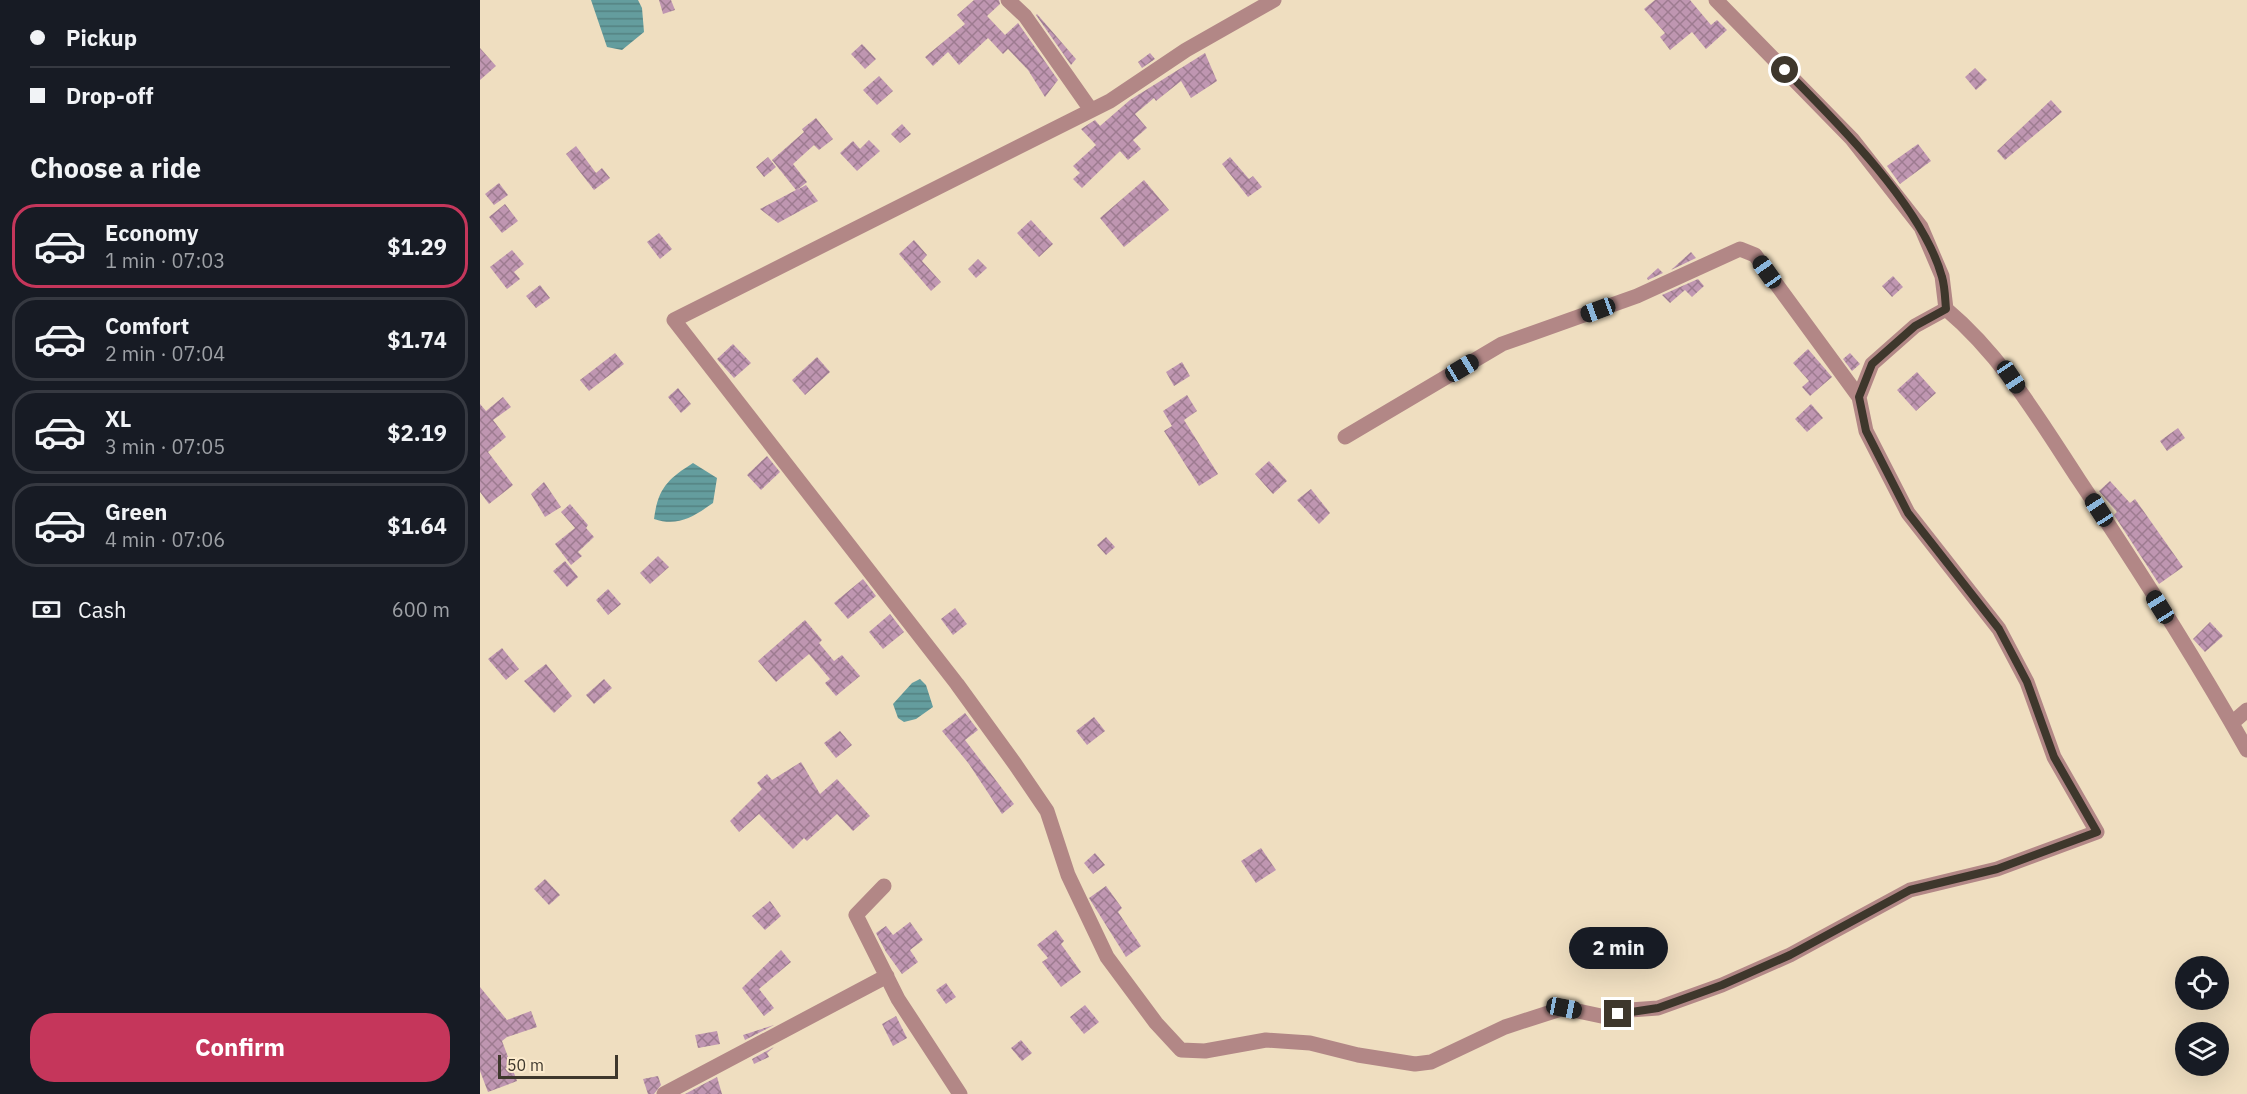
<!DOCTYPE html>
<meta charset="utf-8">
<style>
body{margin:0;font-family:"IBM Plex Sans",sans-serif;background:#242831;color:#f1f3f6;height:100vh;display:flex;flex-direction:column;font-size:22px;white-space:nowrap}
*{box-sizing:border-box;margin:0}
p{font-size:20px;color:#9ea1a6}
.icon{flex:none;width:33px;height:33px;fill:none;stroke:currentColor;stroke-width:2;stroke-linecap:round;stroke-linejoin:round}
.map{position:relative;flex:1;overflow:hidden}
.panel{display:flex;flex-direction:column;background:#171b24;width:480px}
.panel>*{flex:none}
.top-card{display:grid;align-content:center;height:132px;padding:0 30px;background:#171b24}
.tools{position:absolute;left:1695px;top:956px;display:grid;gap:12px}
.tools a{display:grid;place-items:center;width:54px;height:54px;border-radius:50%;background:#171b24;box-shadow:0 6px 24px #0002;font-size:30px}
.scale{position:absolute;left:18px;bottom:15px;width:120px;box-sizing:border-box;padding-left:6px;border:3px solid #3e372c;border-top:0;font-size:16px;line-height:21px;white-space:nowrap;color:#3e372c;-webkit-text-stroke:4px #fcebcd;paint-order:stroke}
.end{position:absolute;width:27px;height:27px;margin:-14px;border:8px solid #3e372c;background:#fff;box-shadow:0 0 0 3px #fff}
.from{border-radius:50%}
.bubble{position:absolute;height:42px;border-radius:21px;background:#171b24;box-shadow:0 6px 24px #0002;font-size:20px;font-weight:700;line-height:42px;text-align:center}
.car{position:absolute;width:18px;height:36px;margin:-18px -9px;border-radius:8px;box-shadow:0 0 4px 2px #0007;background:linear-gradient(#222 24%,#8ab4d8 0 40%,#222 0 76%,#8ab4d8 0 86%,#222 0)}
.top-card b{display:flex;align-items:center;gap:21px;height:57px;font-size:22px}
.top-card b+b{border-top:2px solid #363941}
.top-card i{width:15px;height:15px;background:#f1f3f6}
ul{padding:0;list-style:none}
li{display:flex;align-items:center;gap:18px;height:84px;margin:0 12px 9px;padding:0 18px;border:3px solid #363941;border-radius:24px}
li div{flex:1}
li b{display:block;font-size:22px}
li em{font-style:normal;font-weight:700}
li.active{border-color:#c5365b}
li>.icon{width:54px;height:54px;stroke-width:1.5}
h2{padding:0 30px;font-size:27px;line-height:72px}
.pay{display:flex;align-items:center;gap:15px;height:66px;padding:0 30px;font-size:22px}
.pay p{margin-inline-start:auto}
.button{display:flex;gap:12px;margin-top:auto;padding:12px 30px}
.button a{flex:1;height:69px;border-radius:24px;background:#c5365b;color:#fff;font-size:24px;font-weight:700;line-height:69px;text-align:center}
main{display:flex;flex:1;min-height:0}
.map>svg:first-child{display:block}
.water{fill:url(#water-rules)}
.building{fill:url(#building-cross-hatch)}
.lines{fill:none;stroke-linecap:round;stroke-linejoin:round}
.minor{stroke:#b28786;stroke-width:15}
.route{stroke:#3e372c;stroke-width:8}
</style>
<main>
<section class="panel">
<div class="top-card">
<b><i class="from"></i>Pickup</b>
<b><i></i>Drop-off</b>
</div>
<h2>Choose a ride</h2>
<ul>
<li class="active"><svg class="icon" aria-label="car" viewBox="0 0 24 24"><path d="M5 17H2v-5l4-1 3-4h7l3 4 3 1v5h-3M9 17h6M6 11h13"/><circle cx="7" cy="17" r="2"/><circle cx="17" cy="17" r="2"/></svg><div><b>Economy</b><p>1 min · 07:03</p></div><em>$1.29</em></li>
<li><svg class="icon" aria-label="car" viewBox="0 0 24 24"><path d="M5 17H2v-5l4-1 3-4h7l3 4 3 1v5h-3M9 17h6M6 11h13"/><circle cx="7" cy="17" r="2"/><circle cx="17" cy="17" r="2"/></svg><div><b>Comfort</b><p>2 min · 07:04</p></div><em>$1.74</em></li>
<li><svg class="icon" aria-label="car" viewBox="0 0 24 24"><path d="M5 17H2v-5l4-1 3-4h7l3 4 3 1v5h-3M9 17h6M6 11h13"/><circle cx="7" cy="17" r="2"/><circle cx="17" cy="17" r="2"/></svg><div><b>XL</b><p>3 min · 07:05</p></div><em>$2.19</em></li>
<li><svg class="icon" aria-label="car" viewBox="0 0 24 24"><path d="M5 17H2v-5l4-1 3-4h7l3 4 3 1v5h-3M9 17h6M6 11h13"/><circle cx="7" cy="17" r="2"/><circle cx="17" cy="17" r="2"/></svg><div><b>Green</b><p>4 min · 07:06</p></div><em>$1.64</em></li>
</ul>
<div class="pay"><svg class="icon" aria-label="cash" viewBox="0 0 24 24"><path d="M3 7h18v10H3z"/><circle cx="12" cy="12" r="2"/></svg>Cash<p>600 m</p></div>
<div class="button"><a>Confirm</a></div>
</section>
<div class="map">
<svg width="1767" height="1094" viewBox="0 0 1767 1094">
<defs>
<pattern id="water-rules" width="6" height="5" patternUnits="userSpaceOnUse" patternTransform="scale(1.5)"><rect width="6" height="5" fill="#649d9e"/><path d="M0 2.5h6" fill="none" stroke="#548181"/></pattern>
<pattern id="building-cross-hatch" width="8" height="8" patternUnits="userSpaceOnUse" patternTransform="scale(1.5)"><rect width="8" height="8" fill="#bf96b1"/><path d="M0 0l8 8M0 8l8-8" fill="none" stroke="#9d7b90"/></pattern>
</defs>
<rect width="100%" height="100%" fill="#efdec0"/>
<path class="water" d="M111,0H158L162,8L164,32L142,50L127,47Z
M213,463L237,478L233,503C213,517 198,527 174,519C178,488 188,479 213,463Z
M440,679L446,685L453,707L436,719L424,722L418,718L413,704L432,683Z"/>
<path class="building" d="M179,0H191L195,10L183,14Z
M494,0H519L520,4L507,16L525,35L538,23L578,80L565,97L548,70L528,49L523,54L508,38L479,65L468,52L453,66L445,57L485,24L477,15Z
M1175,0H1210L1231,25L1237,20L1247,30L1226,49L1212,32L1190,50L1180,37L1185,33L1164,9Z
M557,14L596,59L591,65L556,15Z
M382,44L396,59L385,69L371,54Z
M0,48L16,66L0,80Z
M670,53L675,59L662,68L658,62Z
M725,53L737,81L711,98L701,81L676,101L674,98L655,114L667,128L653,140L661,149L648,160L640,151L602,188L593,179L600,173L593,166L616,145L601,129L615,120L620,126L650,100Z
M1495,68L1507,80L1496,90L1485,77Z
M399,76L413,91L397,105L383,90Z
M1571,100L1582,112L1525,160L1517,151Z
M336,118L353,139L339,150L334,145L313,164L327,182L317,190L326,185L338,201L298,223L280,209L316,190L292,160L324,132L322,129Z
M422,124L431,134L420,143L411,134Z
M389,140L400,151L377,171L360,153L373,141L380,149Z
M1438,144L1451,161L1420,184L1407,166Z
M96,146L116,173L122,168L130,178L114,190L86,154Z
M288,157L296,167L284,177L276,167Z
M750,157L769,179L773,176L782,187L768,197L742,164Z
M664,180L689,210L644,247L620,218Z
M19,183L28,195L14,205L5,194Z
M25,204L38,221L22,233L9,217Z
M551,220L573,244L559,257L537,233Z
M179,233L192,249L180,259L167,242Z
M434,240L447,255L442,261L461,282L451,291L419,254Z
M32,250L44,264L34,272L40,279L27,289L10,267Z
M1211,252L1216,258L1191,270Z
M498,259L507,268L496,278L488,269Z
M1178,268L1183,273L1168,280L1167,278Z
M1413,276L1423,287L1412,297L1402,286Z
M1218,279L1224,286L1212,297L1205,290L1190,303L1182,295Z
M60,285L70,298L56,308L46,296Z
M253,344L271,363L254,378L237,359Z
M1328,349L1352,377L1330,396L1322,387L1329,381L1313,363Z
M135,353L144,364L109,391L100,380Z
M1370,353L1380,364L1372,371L1363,359Z
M337,357L350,372L325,395L312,380Z
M702,362L710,376L694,386L686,372Z
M1437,372L1456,393L1436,411L1417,390Z
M198,388L211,404L201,413L188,397Z
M707,395L717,411L704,420L738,474L719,486L684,431L692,426L683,411Z
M23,397L31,407L13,420L26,437L8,452L33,485L9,504L0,492V404L6,411Z
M1331,404L1343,418L1327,432L1315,419Z
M1698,428L1705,438L1687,451L1680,441Z
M287,456L300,472L281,490L267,475Z
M789,461L807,481L793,494L775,474Z
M1630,481L1650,503L1655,499L1703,567L1679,584L1634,515L1637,512L1619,491Z
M64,482L81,507L65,517L51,494Z
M831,489L850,513L839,524L817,500Z
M90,504L108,525L106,528L114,537L98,552L102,556L91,565L75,544L95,528L81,512Z
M626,537L635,547L626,555L617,545Z
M178,556L189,567L170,584L160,573Z
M85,561L98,577L87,587L73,571Z
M383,579L396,596L368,619L354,603Z
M128,589L141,604L128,615L116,600Z
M475,608L487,624L473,635L461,619Z
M410,614L424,632L403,649L389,632Z
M325,620L342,640L339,643L354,661L362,655L380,676L356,696L345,683L350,679L329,654L296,682L278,661Z
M1730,622L1743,636L1725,652L1713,639Z
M22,648L39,669L26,680L8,659Z
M66,664L92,696L74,713L44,681Z
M124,679L132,688L114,704L106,695Z
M485,713L498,730L485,740L534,804L522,814L489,764L462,731Z
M614,717L625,731L607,745L596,731Z
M360,731L372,745L356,758L344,743Z
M321,762L340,794L357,779L390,816L373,831L357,814L327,841L324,838L313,849L279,814L259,832L250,821L282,789L277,783L287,774L292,780Z
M781,848L796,870L776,883L761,861Z
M615,853L625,865L613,874L604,863Z
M65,879L80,895L69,905L54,889Z
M626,886L642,908L638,912L661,946L646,957L609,898Z
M290,901L301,916L285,930L272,916Z
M430,922L443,940L430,950L438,962L422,974L406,952L396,933L406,926L413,935Z
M576,930L584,941L581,944L601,972L581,987L562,962L568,958L557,945Z
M301,950L311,962L279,989L294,1008L284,1016L262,988Z
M466,983L476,997L466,1004L456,990Z
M0,987L27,1020L51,1011L57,1027L27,1037L22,1041L37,1081L8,1092L0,1071Z
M605,1005L619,1022L604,1034L590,1017Z
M416,1016L427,1038L413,1046L402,1024Z
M294,1025L265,1040L263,1035Z
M237,1031L240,1044L218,1048L215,1035Z
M541,1040L552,1053L542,1061L531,1048Z
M294,1047L287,1053L289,1057L274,1064L272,1059Z
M178,1076L181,1085L174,1094H168L163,1079Z
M237,1077L242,1094H205Z"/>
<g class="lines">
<path class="minor" d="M528,0L545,16L611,110
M794,0L706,50L630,101L194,320L477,684L535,764L567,811L588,875L627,957L676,1023L701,1050L725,1051L786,1040L830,1043L878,1055L935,1064L951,1062L1025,1027L1084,1008L1126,1017L1150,1010L1178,1008L1242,985L1310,955L1430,890L1517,869L1617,832L1574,757L1547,682L1519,629L1428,513L1386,431L1379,397L1392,364L1435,326L1466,309C1522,356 1559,419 1599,480C1658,568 1715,658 1767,750
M1236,0L1372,139L1441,227L1462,276L1466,309
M865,437L1022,344L1157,296L1260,249L1275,255L1379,397
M1752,723L1767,710
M404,886L376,915L418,999L480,1094
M184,1094L407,976"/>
</g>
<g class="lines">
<path class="route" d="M1138,1014L1178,1008L1242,985L1310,955L1430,890L1517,869L1617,832L1574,757L1547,682L1519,629L1428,513L1386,431L1379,397L1392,364L1435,326L1466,309C1465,298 1465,287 1462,277C1443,207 1356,121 1305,70"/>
</g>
</svg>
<div class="tools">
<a><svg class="icon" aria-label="locate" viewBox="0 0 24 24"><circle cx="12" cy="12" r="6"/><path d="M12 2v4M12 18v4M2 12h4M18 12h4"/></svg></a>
<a><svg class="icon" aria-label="layers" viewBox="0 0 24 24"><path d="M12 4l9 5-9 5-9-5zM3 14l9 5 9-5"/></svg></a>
</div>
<div class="scale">50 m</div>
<i class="end from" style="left:1305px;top:70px"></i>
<i class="end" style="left:1138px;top:1014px"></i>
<div class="bubble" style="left:1089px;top:927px;width:99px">2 min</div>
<i class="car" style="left:1287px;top:272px;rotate:325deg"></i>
<i class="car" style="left:1118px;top:310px;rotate:250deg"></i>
<i class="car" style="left:982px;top:368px;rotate:59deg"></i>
<i class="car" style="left:1531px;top:377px;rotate:146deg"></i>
<i class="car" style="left:1619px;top:510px;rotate:327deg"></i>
<i class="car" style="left:1680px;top:607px;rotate:328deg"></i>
<i class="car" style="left:1084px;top:1008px;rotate:101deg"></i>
</div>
</main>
